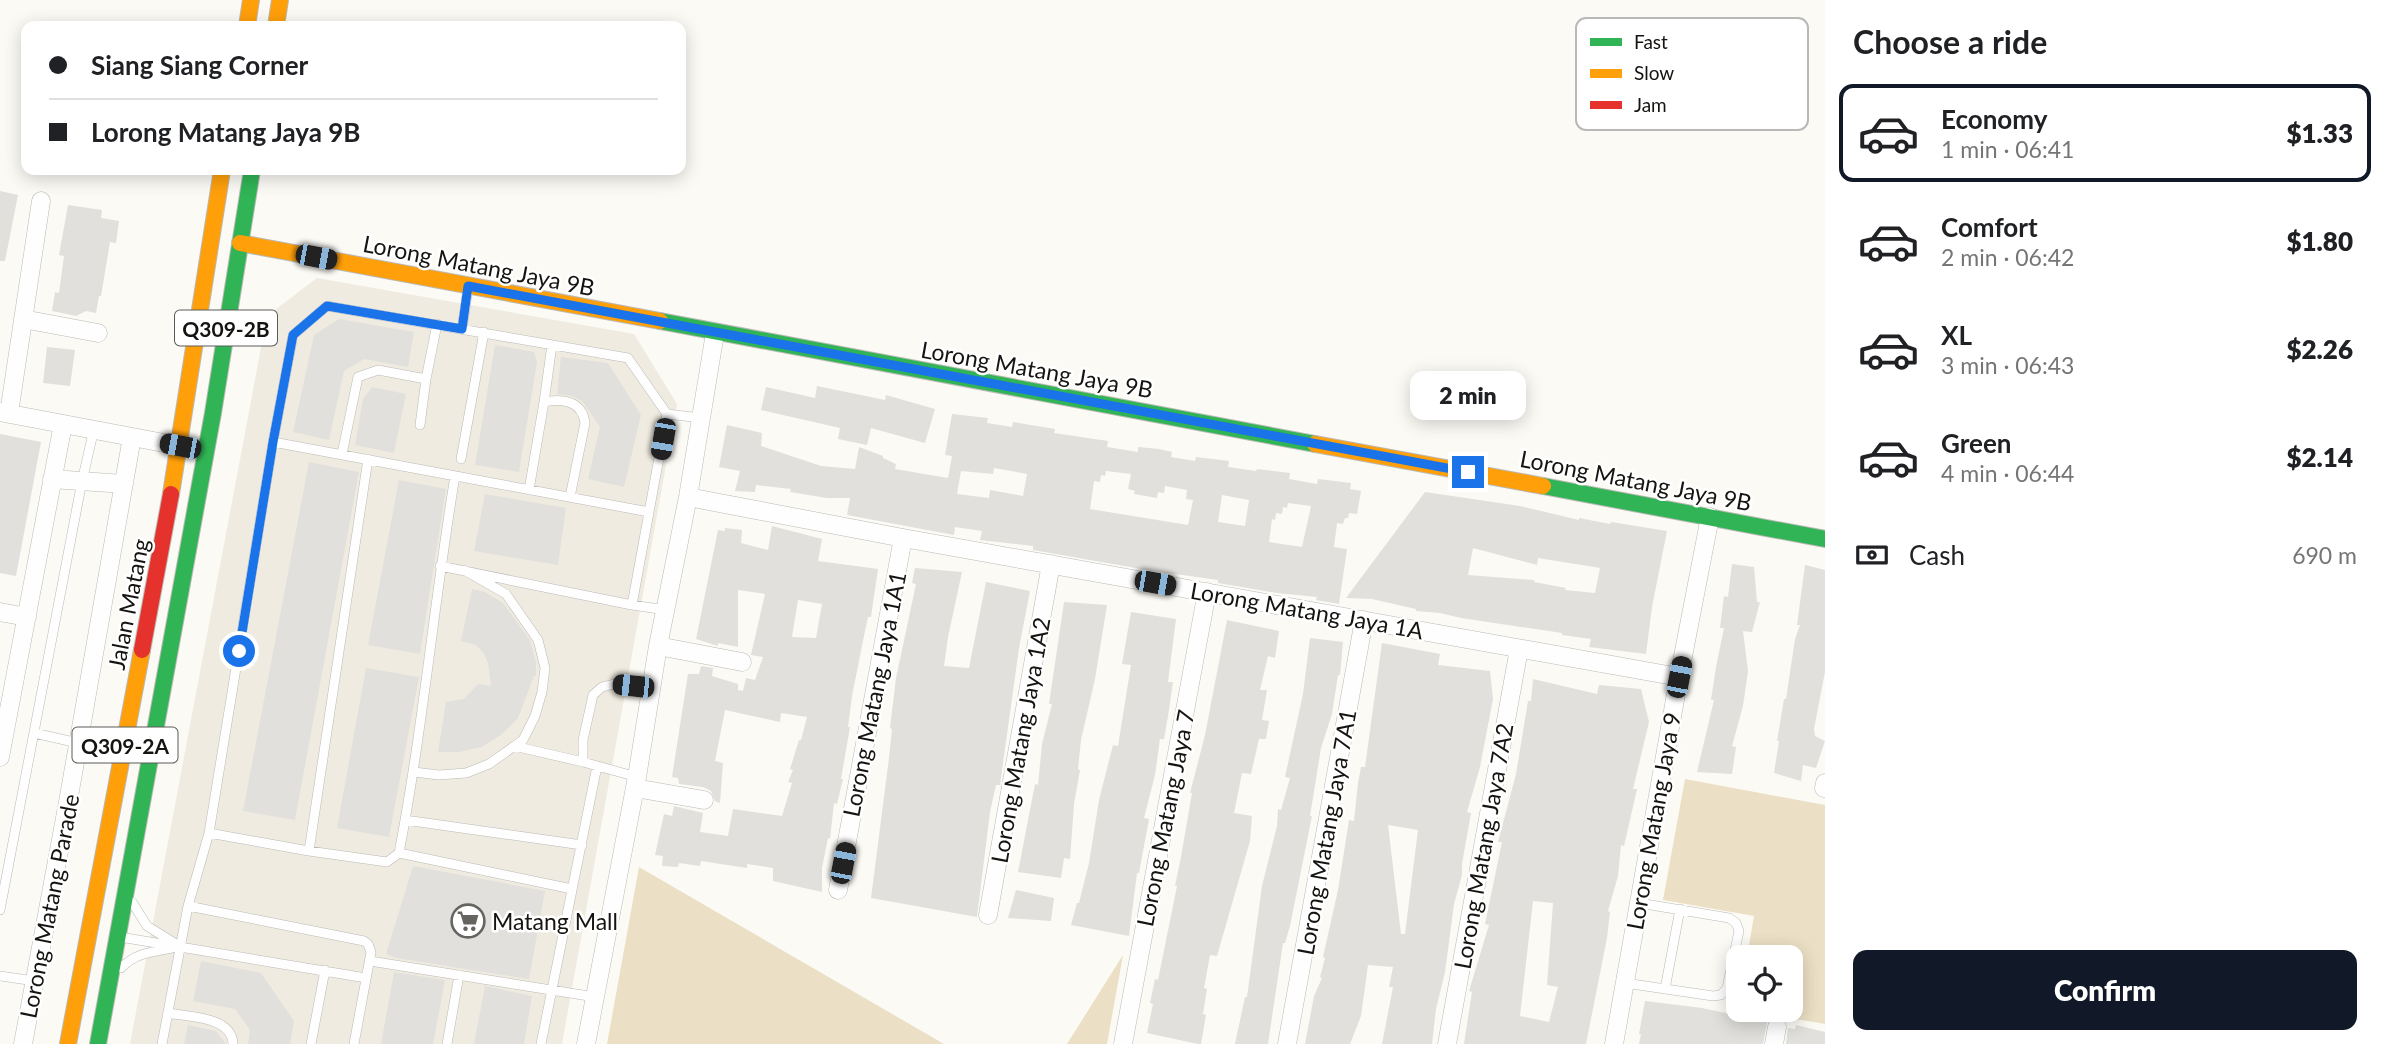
<!DOCTYPE html>
<meta charset="utf-8">
<style>
body{margin:0;font-family:Lato,sans-serif;background:#f2f2f2;color:#202124;height:100vh;display:flex;flex-direction:column;font-size:26px;white-space:nowrap}
*{box-sizing:border-box;margin:0}
p{font-size:23px;color:#757577}
.icon{flex:none;width:38px;height:38px;fill:none;stroke:currentColor;stroke-width:2;stroke-linecap:round;stroke-linejoin:round}
.map{position:relative;flex:1;overflow:hidden}
.side{display:flex;flex-direction:column;background:#fff;width:560px}
.side>*{flex:none}
.guide{position:absolute;left:21px;top:21px;width:665px;height:154px;border-radius:14px;box-shadow:0 4px 18px #0003;display:grid;align-content:center;height:154px;padding:0 28px;background:#fff}
.controls{position:absolute;left:1726px;top:945px;display:grid;gap:14px}
.controls a{display:grid;place-items:center;width:77px;height:77px;border-radius:14px;background:#fff;box-shadow:0 4px 18px #0003;font-size:35px}
.end{position:absolute;width:32px;height:32px;margin:-16px;border:9px solid #1a73e8;background:#fff;box-shadow:0 0 0 4px #fff}
.from{border-radius:50%}
.bubble{position:absolute;height:49px;border-radius:14px;background:#fff;box-shadow:0 4px 18px #0003;font-size:23px;font-weight:800;line-height:49px;text-align:center}
.car{position:absolute;width:21px;height:42px;margin:-21px -10px;border-radius:9px;box-shadow:0 0 5px 2px #0007;background:linear-gradient(#222 24%,#8ab4d8 0 40%,#222 0 76%,#8ab4d8 0 86%,#222 0)}
.guide b{display:flex;align-items:center;gap:24px;height:66px;font-size:26px}
.guide b+b{border-top:2px solid #e0e0e0}
.guide i{width:18px;height:18px;background:#202124}
ul{padding:0;list-style:none}
li{display:flex;align-items:center;gap:21px;height:98px;margin:0 14px 10px;padding:0 14px;border:4px solid transparent;border-radius:14px}
li div{flex:1}
li b{display:block;font-size:26px}
li em{font-style:normal;font-weight:800}
li.current{border-color:#111827}
li>.icon{width:63px;height:63px;stroke-width:1.5}
h2{padding:0 28px;font-size:32px;line-height:84px}
.pay{display:flex;align-items:center;gap:18px;height:77px;padding:0 28px;font-size:26px}
.pay p{margin-inline-start:auto}
.cta{display:flex;gap:14px;margin-top:auto;padding:14px 28px}
.cta a{flex:1;height:80px;border-radius:14px;background:#111827;color:#fff;font-size:28px;font-weight:800;line-height:80px;text-align:center}
main{display:flex;flex:1;min-height:0}
.map>svg:first-child{display:block}
.built{fill:#efebe0}
.green{fill:#ebe0c5}
.building{fill:#e1e0dc;fill-rule:evenodd}
.lines{fill:none;stroke-linecap:round;stroke-linejoin:round}
.lane-casing{stroke:#bab9b5;stroke-width:10}
.street-casing{stroke:#bab9b5;stroke-width:19}
.fast-casing{stroke:#bab9b5;stroke-width:18}
.slow-casing{stroke:#bab9b5;stroke-width:18}
.jam-casing{stroke:#bab9b5;stroke-width:18}
.lane{stroke:#fefefe;stroke-width:9}
.street{stroke:#fefefe;stroke-width:18}
.fast{stroke:#30b455;stroke-width:16}
.slow{stroke:#ff9f0a;stroke-width:16}
.jam{stroke:#e5322d;stroke-width:16}
.route{stroke:#1a73e8;stroke-width:9}
.labels{text-anchor:middle;dominant-baseline:central;stroke-width:5;stroke-linejoin:round;paint-order:stroke}
.shield{fill:#fff;stroke:#5b5a58;stroke-width:2}
.shield-label{font-size:21px;font-weight:bold;fill:#151411}
.street-label{font-size:23px;fill:#151411;stroke:#fff}
.poi-label{font-size:23px;fill:#151411;stroke:#fff;text-anchor:start}
.key{fill:#fff;stroke:#b9b8b8;stroke-width:2}
.key-label{font-size:19px;fill:#151411}
</style>
<main>
<div class="map">
<svg width="1825" height="1044" viewBox="0 0 1825 1044">
<rect width="100%" height="100%" fill="#fbfaf5"/>
<path class="built" d="M317,278L634,334L677,404L562,1044H130L267,316Z"/>
<path class="green" d="M1685,779L1825,805V1024L1743,1010H1790V957H1747L1754,916L1663,900Z
M639,867L944,1044H607Z
M1123,955L1107,1044H1067Z"/>
<path class="building" d="M0,191L18,195L5,261H0Z
M68,205L102,210L101,218L119,221L116,243L110,242L101,296H99L96,313L86,311L76,316L52,311L55,292L59,293L64,256L59,255Z
M339,319L414,332L408,367L364,359L344,371L329,440L293,432L314,335Z
M495,345L534,352L537,362L519,472L475,465Z
M47,347L75,350L70,386L43,383Z
M561,357L608,363L641,415L624,487L588,479L600,427L582,401L572,396L557,394Z
M817,386L885,400L886,395L935,409L925,443L871,428L867,445L838,439L840,428L761,410L766,387L815,398Z
M372,387L406,394L394,453L355,445L363,399Z
M952,414L988,418L987,423L1012,427L1013,422L1055,429L1054,433L1108,441L1107,447L1138,452V447L1159,449L1172,452L1171,457L1195,461L1196,457L1229,461L1228,467L1256,471L1257,469L1290,473L1289,479L1317,484L1318,479L1351,483L1350,489L1361,491L1357,514L1349,513L1348,518H1345L1343,524L1337,523L1334,547L1347,549L1339,604L1316,600L1317,597L1277,593L1218,583V580L1147,570L1033,550V546L980,540L982,531L955,527L954,535L847,515L850,498H827L790,492L791,489L756,485L755,492L735,491L740,471L719,467L727,425L762,433L761,446L821,466L855,469L859,447L883,456V458L896,464L895,469L948,478L952,456L945,455ZM994,468L1027,474L1023,496L990,490L989,498L957,494L961,471L993,474ZM1106,471L1131,474L1128,489L1135,491L1134,494L1157,498L1158,492L1164,493L1165,486L1187,490L1186,499L1193,500L1188,525L1090,509L1094,481L1100,482L1101,475L1105,476ZM1222,495L1249,500L1245,526L1218,522ZM1288,503L1311,506L1302,547L1269,542L1272,519L1275,520L1276,513L1282,514L1283,507L1287,508Z
M0,434L41,442L16,576L0,573Z
M309,462L359,472L295,820L243,811Z
M399,480L446,489L420,654L368,645Z
M1425,492L1520,506L1579,520V518L1610,524L1611,522L1667,531L1652,607L1646,654L1589,647L1591,639L1562,635V633L1461,618L1440,613L1416,611V609L1372,599L1346,598ZM1473,548L1537,565L1538,558L1600,568L1595,593L1565,590L1566,588L1534,582V580L1468,575Z
M485,494L566,508L558,565L474,551Z
M772,526L822,539L818,561L878,569L871,617H868L865,631L852,696L848,727H850L841,779H843L837,804L834,803L830,839L828,838L822,868V892L773,881V868L747,864V868L701,861L700,866L679,863L678,867L662,866L663,856L655,855L664,814L672,816L674,806L703,813L700,832L728,836L733,809L782,816L792,783L788,782L793,770L790,769L799,740H801L807,717L781,713L780,722L725,710L715,761L723,763L720,803L715,801L711,791L703,787L679,784L678,778L672,777L688,674H699L701,666L713,668L712,676L738,684V690L743,691L746,678L755,680L763,657L751,655L765,594L738,590V647L718,643V646L696,639L718,530L725,531V528L742,530L741,543L768,550ZM798,600L822,604L816,638L792,637Z
M1732,564L1754,567L1757,602H1760L1752,632L1743,631L1748,671L1743,706L1732,746L1736,747L1732,774L1697,772L1714,700H1711L1716,667L1724,628H1720L1724,596L1728,597Z
M1805,565L1825,570V672L1814,729L1815,736L1825,741L1816,768L1803,765L1801,781L1774,773L1779,741H1777L1784,699H1786L1795,639L1800,625H1797Z
M915,568L962,572L948,637L944,666L969,668L986,582L1030,591L1019,648L1000,785H996L990,812L977,917L871,898L889,758L892,729L890,728L896,678L916,584L912,583Z
M472,589L485,592L503,603L530,640L536,662V676H534L518,718L502,734L482,747L459,752H438L446,702L464,699L478,684L491,686L488,663L484,654L476,645L461,641Z
M1064,602L1107,605L1095,679L1081,740L1078,769L1080,770L1074,804L1070,859L1064,858L1061,878L1018,872L1035,784L1038,785L1042,744L1052,704H1049Z
M1131,612L1176,619L1168,682H1173L1168,716L1164,739H1160L1155,775L1144,818L1149,819L1139,873H1137L1129,936L1071,925L1077,903H1079L1089,863L1099,800L1113,745L1118,746L1131,665L1122,664Z
M1227,620L1279,631L1275,658L1268,656L1260,690H1267L1262,720L1269,721L1266,739H1259L1251,774L1242,773L1234,813L1252,816L1250,841L1217,956L1210,955L1204,988L1207,989L1203,1014L1206,1015L1201,1044H1198L1147,1033L1153,1004L1150,1003L1155,979L1158,980L1177,886H1175L1181,857L1192,793H1190L1205,735Z
M1310,638L1343,642L1340,675H1338L1332,714L1321,748L1310,816H1312L1290,926L1285,943H1283L1268,1044H1235L1245,997H1247L1262,886L1277,826L1278,809L1281,810L1290,778L1285,777L1303,694Z
M1382,643L1440,654L1438,665L1490,671L1493,699L1480,767L1467,812L1471,813L1462,864V875L1454,904L1445,972L1436,1009L1432,1044H1382L1393,987H1389L1393,967L1368,965L1361,1016L1350,1044H1305L1314,996L1322,978L1320,977L1325,958L1323,957L1338,890L1349,820L1354,821L1358,783L1361,767H1365ZM1388,825L1418,830L1405,934H1401Z
M366,668L419,677L389,837L337,828Z
M1533,679L1597,694L1599,685L1641,689L1649,722L1633,789H1637L1624,846L1621,845L1618,876L1608,911L1610,912L1607,938L1586,1044H1464L1472,992L1469,991L1489,925L1485,924L1502,842H1498L1516,774L1528,701H1531ZM1533,901L1553,903L1547,985L1558,987L1549,1022L1520,1016Z
M413,866L545,891L529,979L396,958L386,954Z
M1016,890L1054,898L1051,921L1008,918Z
M201,961L261,973L294,1021L290,1044H248L250,1030L235,1009L193,1001Z
M394,972L445,980L433,1044H381Z
M485,986L532,996L524,1044H474Z
M1645,1001L1702,1008L1767,1022L1763,1044H1639L1641,1034H1639Z
M188,1025L216,1031L226,1044H184Z
M1796,1025L1825,1032V1044H1786L1788,1028L1795,1029Z"/>
<g class="lines">
<defs>
<path id="lane" d="M462,329L468,288
M426,379L437,324
M544,402L552,345
M667,414L701,418
M273,442L649,512
M342,454L358,377L378,370L426,379L420,425
M461,459L484,332
M529,490L544,402C563,398 582,401 585,423L570,497
M440,566L632,605L666,610
M34,733L78,743
M514,746L583,762
M414,772L439,775L466,773L489,764L523,740L535,716L542,692L545,668L538,640L506,594L464,570
M637,777L583,762V740L593,695L602,687L614,684L652,688
M405,820L582,845
M209,833L309,851L387,862L399,853C423,728 434,602 455,476
M309,851L368,459
M399,853L572,889
M132,902L147,926L176,944
M188,906L364,941L368,944L371,952L354,1044
M0,910L82,481L94,429
M120,937L366,978
M370,961L595,997
M121,968C135,953 152,952 172,948
M0,976L35,981
M1625,983L1713,996L1721,995L1727,988L1739,931L1736,923L1729,918L1639,903
M1665,989L1680,909
M168,1013C188,1017 232,1016 233,1044
M162,1044L188,906L209,833L273,442L293,335L327,306L628,358L667,414L632,605
M311,1044L325,970
M447,1044L459,975
M541,1044L597,766"/>
<path id="street" d="M23,319L98,333
M0,412L180,446
M9,413L41,201
M52,479L124,484
M688,497L903,538L1679,677
M0,612L27,617
M658,646L742,662
M0,757L63,424
M635,788L704,800
M1824,788L1825,783
M838,890L903,538
M988,915L1051,564
M23,1044L68,802L132,437
M586,1044L637,777L658,646L688,497L715,333
M1123,1044L1207,592
M1287,1044L1364,620
M1447,1044L1519,649
M1614,1044L1679,677L1710,517
M1774,1044L1777,1027"/>
<path id="fast" d="M660,321L1315,444
M1543,486L1825,539
M98,1044L213,413L252,170"/>
<path id="slow" d="M247,26L251,0
M276,26L280,0
M240,243L660,321
M1315,444L1543,486
M171,494L222,170
M68,1044L142,650"/>
<path id="jam" d="M142,650L171,494"/>
</defs>
<use href="#lane" class="lane-casing"/>
<use href="#street" class="street-casing"/>
<use href="#fast" class="fast-casing"/>
<use href="#slow" class="slow-casing"/>
<use href="#jam" class="jam-casing"/>
<use href="#lane" class="lane"/>
<use href="#street" class="street"/>
<use href="#fast" class="fast"/>
<use href="#slow" class="slow"/>
<use href="#jam" class="jam"/>
</g>
<g class="lines">
<path class="route" d="M239,651L273,442L293,335L327,306L462,329L468,286L1468,472"/>
</g>
<defs>
<symbol id="supermarket-ring" viewBox="-11 -11 22 22"><circle r="9.5" fill="#fff" stroke="#666461" stroke-width="1.5"/><path d="M-6-5.5h2.5l.6 2H6L4.5 2H-2.5L-4.4-4H-6ZM-1.5 3.2a1.3 1.3 0 1 0 .1 0ZM3 3.2a1.3 1.3 0 1 0 .1 0Z" fill="#666461"/></symbol>
</defs>
<g fill-rule="evenodd">
<use href="#supermarket-ring" x="449" y="902" width="38" height="38"/>
</g>
<g class="labels">
<g class="shield">
<rect x="175" y="310.5" width="102" height="35" rx="5"/>
<rect x="72.5" y="727.5" width="105" height="35" rx="5"/>
</g>
<g class="shield-label">
<text x="226" y="328">Q309-2B</text>
<text x="125" y="745">Q309-2A</text>
</g>
<g class="street-label">
<text transform="translate(479 265) rotate(11)">Lorong Matang Jaya 9B</text>
<text transform="translate(1037 369) rotate(10)">Lorong Matang Jaya 9B</text>
<text transform="translate(1636 480) rotate(11)">Lorong Matang Jaya 9B</text>
<text transform="translate(128 604) rotate(-79)">Jalan Matang</text>
<text transform="translate(1307 610) rotate(10)">Lorong Matang Jaya 1A</text>
<text transform="translate(874 694) rotate(-79)">Lorong Matang Jaya 1A1</text>
<text transform="translate(1020 740) rotate(-80)">Lorong Matang Jaya 1A2</text>
<text transform="translate(1165 818) rotate(-79)">Lorong Matang Jaya 7</text>
<text transform="translate(1653 821) rotate(-80)">Lorong Matang Jaya 9</text>
<text transform="translate(1326 832) rotate(-80)">Lorong Matang Jaya 7A1</text>
<text transform="translate(1483 846) rotate(-80)">Lorong Matang Jaya 7A2</text>
<text transform="translate(49 906) rotate(-79)">Lorong Matang Parade</text>
</g>
<g class="poi-label">
<text x="492" y="921">Matang Mall</text>
</g>
</g>
<rect x="1576" y="18" width="232" height="112" rx="10" class="key"/>
<rect x="1590" y="38" width="32" height="8" fill="#30b455"/>
<rect x="1590" y="69" width="32" height="9" fill="#ff9f0a"/>
<rect x="1590" y="101" width="32" height="8" fill="#e5322d"/>
<g class="key-label">
<text x="1634" y="49">Fast</text>
<text x="1634" y="80">Slow</text>
<text x="1634" y="112">Jam</text>
</g>
</svg>
<div class="controls">
<a><svg class="icon" aria-label="locate" viewBox="0 0 24 24"><circle cx="12" cy="12" r="6"/><path d="M12 2v4M12 18v4M2 12h4M18 12h4"/></svg></a>
</div>
<i class="end from" style="left:239px;top:651px"></i>
<i class="end" style="left:1468px;top:472px"></i>
<div class="bubble" style="left:1410px;top:371px;width:116px">2 min</div>
<i class="car" style="left:316px;top:257px;rotate:101deg"></i>
<i class="car" style="left:663px;top:439px;rotate:190deg"></i>
<i class="car" style="left:180px;top:446px;rotate:281deg"></i>
<i class="car" style="left:1155px;top:583px;rotate:100deg"></i>
<i class="car" style="left:1679px;top:677px;rotate:11deg"></i>
<i class="car" style="left:633px;top:686px;rotate:276deg"></i>
<i class="car" style="left:843px;top:863px;rotate:11deg"></i>
<div class="guide">
<b><i class="from"></i>Siang Siang Corner</b>
<b><i></i>Lorong Matang Jaya 9B</b>
</div>
</div>
<section class="side">
<h2>Choose a ride</h2>
<ul>
<li class="current"><svg class="icon" aria-label="car" viewBox="0 0 24 24"><path d="M5 17H2v-5l4-1 3-4h7l3 4 3 1v5h-3M9 17h6M6 11h13"/><circle cx="7" cy="17" r="2"/><circle cx="17" cy="17" r="2"/></svg><div><b>Economy</b><p>1 min · 06:41</p></div><em>$1.33</em></li>
<li><svg class="icon" aria-label="car" viewBox="0 0 24 24"><path d="M5 17H2v-5l4-1 3-4h7l3 4 3 1v5h-3M9 17h6M6 11h13"/><circle cx="7" cy="17" r="2"/><circle cx="17" cy="17" r="2"/></svg><div><b>Comfort</b><p>2 min · 06:42</p></div><em>$1.80</em></li>
<li><svg class="icon" aria-label="car" viewBox="0 0 24 24"><path d="M5 17H2v-5l4-1 3-4h7l3 4 3 1v5h-3M9 17h6M6 11h13"/><circle cx="7" cy="17" r="2"/><circle cx="17" cy="17" r="2"/></svg><div><b>XL</b><p>3 min · 06:43</p></div><em>$2.26</em></li>
<li><svg class="icon" aria-label="car" viewBox="0 0 24 24"><path d="M5 17H2v-5l4-1 3-4h7l3 4 3 1v5h-3M9 17h6M6 11h13"/><circle cx="7" cy="17" r="2"/><circle cx="17" cy="17" r="2"/></svg><div><b>Green</b><p>4 min · 06:44</p></div><em>$2.14</em></li>
</ul>
<div class="pay"><svg class="icon" aria-label="cash" viewBox="0 0 24 24"><path d="M3 7h18v10H3z"/><circle cx="12" cy="12" r="2"/></svg>Cash<p>690 m</p></div>
<div class="cta"><a>Confirm</a></div>
</section>
</main>
